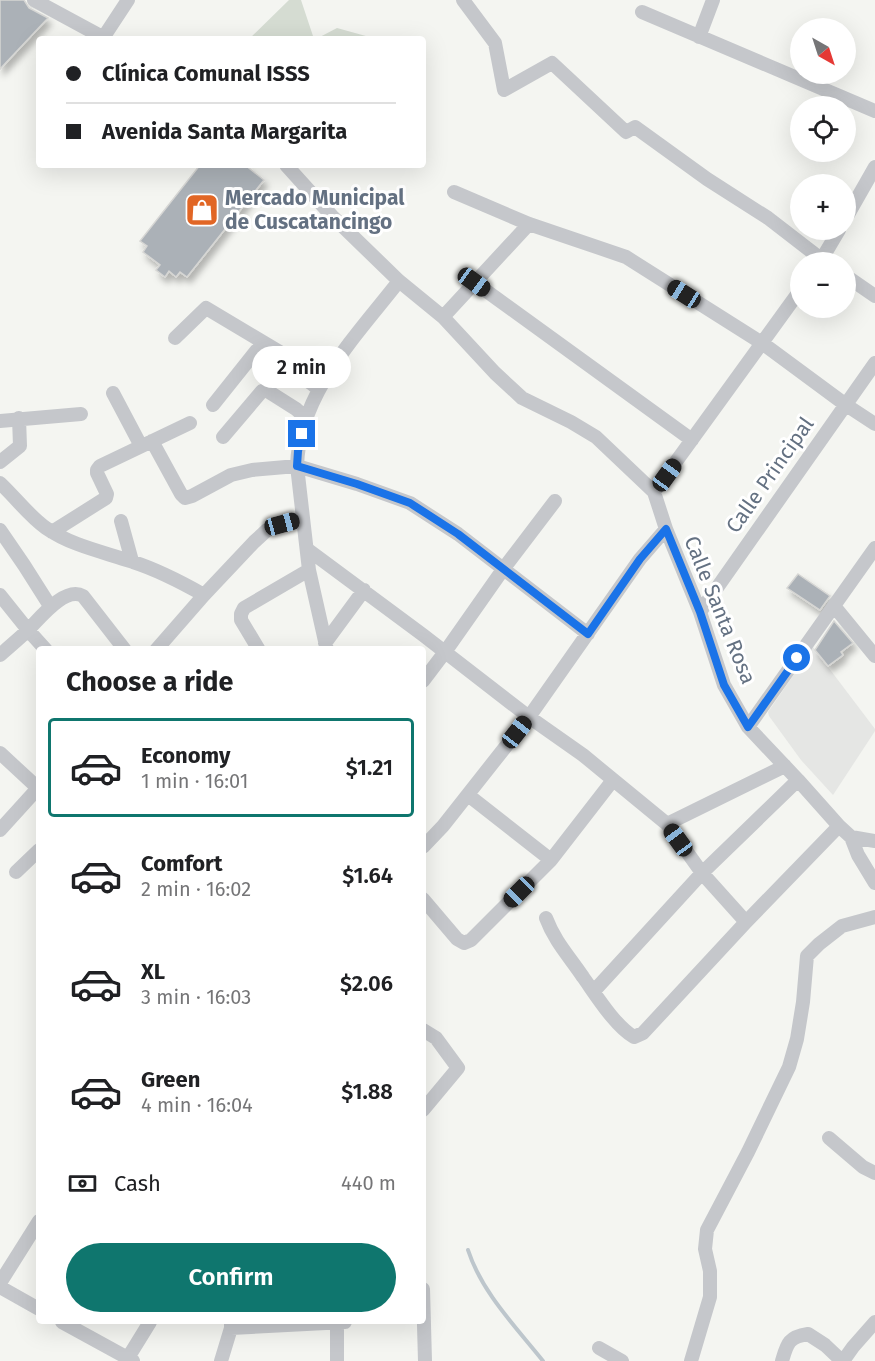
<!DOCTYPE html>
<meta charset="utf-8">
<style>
body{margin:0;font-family:"Fira Sans",sans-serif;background:#f6f6f6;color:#202124;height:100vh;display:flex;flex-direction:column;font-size:22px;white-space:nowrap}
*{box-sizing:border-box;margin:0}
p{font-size:20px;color:#757577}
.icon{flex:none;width:33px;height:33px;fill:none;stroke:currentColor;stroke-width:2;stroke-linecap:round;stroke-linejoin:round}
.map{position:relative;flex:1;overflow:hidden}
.drawer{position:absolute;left:36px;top:646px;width:390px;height:678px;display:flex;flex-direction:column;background:#fff;border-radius:6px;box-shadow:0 6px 24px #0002}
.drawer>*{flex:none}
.banner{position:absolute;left:36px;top:36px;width:390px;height:132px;border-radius:6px;box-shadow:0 6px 24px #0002;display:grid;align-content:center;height:132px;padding:0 30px;background:#fff}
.needle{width:39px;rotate:141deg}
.buttons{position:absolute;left:790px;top:18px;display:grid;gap:12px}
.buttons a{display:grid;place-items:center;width:66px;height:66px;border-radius:50%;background:#fff;box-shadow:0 6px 24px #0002;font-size:30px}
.end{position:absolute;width:27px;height:27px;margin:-14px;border:8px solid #1a73e8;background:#fff;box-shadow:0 0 0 3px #fff}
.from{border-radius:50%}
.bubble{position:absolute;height:42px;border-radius:21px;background:#fff;box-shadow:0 6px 24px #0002;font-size:20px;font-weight:600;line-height:42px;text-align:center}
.car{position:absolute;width:18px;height:36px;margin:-18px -9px;border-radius:8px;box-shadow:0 0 4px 2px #0007;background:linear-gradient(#222 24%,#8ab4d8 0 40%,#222 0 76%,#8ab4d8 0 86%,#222 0)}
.banner b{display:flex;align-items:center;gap:21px;height:57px;font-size:22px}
.banner b+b{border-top:2px solid #e0e0e0}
.banner i{width:15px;height:15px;background:#202124}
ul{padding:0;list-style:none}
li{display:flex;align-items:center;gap:18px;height:99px;margin:0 12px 9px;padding:0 18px;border:3px solid transparent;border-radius:6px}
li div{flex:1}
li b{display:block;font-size:22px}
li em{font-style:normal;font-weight:600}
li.selected{border-color:#0f766e}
li>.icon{width:54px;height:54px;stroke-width:1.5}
h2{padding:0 30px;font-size:27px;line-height:72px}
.pay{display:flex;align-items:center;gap:15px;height:66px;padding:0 30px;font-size:22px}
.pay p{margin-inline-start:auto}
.action{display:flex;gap:12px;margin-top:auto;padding:12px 30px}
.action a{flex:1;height:69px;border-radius:36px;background:#0f766e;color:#fff;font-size:24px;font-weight:600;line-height:69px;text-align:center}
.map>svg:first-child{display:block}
.built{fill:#e5e6e4}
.green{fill:#d5dcd2}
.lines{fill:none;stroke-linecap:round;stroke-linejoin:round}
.stream{stroke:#bdc6cc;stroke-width:4}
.building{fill:#abb1b7;stroke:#d6d6d4;stroke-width:1.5;filter:url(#shadow)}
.minor{stroke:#c5c7cb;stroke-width:14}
.route{stroke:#1a73e8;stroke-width:8}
.labels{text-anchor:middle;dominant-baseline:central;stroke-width:6;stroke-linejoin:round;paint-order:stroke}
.poi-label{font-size:21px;font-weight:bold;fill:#647182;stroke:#fff;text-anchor:start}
.street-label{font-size:21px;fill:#647182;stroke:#fff}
</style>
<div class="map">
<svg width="875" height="1361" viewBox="0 0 875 1361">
<defs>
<filter id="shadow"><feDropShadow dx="3.5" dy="6" stdDeviation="3" flood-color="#0004"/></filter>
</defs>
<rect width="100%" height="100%" fill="#f4f5f1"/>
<path class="built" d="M813,647L875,729V731L833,795L801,760L769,716L768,712Z"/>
<path class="green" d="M289,0H301L314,39H249Z
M337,28L373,38L374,39H316Z"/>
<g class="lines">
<path class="stream" d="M468,1250C482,1293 516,1327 543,1361"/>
</g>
<path class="building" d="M0,0H24L29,8L48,18L0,69Z
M200,165H245L264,180L187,277L180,272L176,277L169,271L165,277L156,270L160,265L143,252L147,246L140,241Z
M798,574L830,596L820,610L787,588Z
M834,621L853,643L841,652L843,655L828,666L815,650Z"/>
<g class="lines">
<path class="minor" d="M34,0L106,39
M463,0L495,43L504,90L552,63L626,132L635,127L707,179L768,218L825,262
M642,12L875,111
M699,37L713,0
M103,38L128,0
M286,165L332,216L399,281L443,317L495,373L522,398L571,422L596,437L654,492L666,529L700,612L724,685L748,727L798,780L839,826L851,837L858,855L875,883
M454,192L529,224L626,257L762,343L846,405L875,424
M846,218L875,167
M820,262L839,230
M846,276L875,296
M474,282L692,440
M443,317L529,224
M175,338L206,308L325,379
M113,393L141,446
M213,405L256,351L260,349L312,384L319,390
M0,421L81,414
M223,437L262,391L266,390L296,409L306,418
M152,441L181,494L185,498L192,496L231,475L252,470L297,466L357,484L410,503L458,534L588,634
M0,462L20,446L19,418
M0,483C16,498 29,516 46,528C72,546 104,552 133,562C158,570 181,582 204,595
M654,492L801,289
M121,521L132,561
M0,530L24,565L50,606
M52,532L106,498L107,494L97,473V470L100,466L190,423
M307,549L423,635L529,717L583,755L667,824L702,873L746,922
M0,595L28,630L46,650
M834,606L875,656
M700,612L875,363
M325,643L364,590
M156,650L204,595L254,542L267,530L282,524L303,518
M259,650L241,620V614L244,608L309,570
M327,650L309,570L297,466C299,393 357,335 399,281
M0,655C10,646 20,638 29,629C40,618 65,586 83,596L125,650
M423,681L445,652L504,568L555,501
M748,727L875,548
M0,753L39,789
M468,795L551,860
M667,824L785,766
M0,830L39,787
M851,837L875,841
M423,847L443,826L529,717L640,559L666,529
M16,872L39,850
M423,899L457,939L464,943L471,940L551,860L613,780
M546,918C555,942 569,956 583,977C596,995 615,1026 634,1037L643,1033L746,922L839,826
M594,991L702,873L798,780
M423,1030L436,1038L458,1068L423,1110
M829,1138L863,1167L875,1173
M0,1283L39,1221
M0,1287L39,1309
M423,1289L425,1361
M62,1322L133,1361
M337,1322V1361
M231,1328L345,1322
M599,1348L622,1361
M126,1361L150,1322
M221,1361L231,1328V1322
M691,1361L710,1297V1271L705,1249L707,1230L748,1152L789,1067L797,1039L803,1002L807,956L819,944L842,926L875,917
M782,1361C787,1344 788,1337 808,1334L825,1345L842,1361
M843,1361L853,1347L875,1322"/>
</g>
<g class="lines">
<path class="route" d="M302,434L298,451L297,466L357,484L410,503L458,534L588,634L640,559L666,529L700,612L724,685L748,727L797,658"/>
</g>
<defs>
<symbol id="shop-square" viewBox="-11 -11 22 22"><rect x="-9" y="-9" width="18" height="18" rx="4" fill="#e16625" stroke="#fff"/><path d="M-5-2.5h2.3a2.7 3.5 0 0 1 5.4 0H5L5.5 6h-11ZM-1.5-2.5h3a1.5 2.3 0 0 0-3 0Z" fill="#fff"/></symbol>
</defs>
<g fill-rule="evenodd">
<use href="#shop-square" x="183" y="191" width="38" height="38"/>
</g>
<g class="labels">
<g class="poi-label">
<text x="225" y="198">Mercado Municipal<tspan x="225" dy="24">de Cuscatancingo</tspan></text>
</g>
<g class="street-label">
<text transform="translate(770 475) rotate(-55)">Calle Principal</text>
<text transform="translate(720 610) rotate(68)">Calle Santa Rosa</text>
</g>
</g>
</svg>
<div class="buttons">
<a><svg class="needle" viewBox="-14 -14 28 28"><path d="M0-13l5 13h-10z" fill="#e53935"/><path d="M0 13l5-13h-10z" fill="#757577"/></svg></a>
<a><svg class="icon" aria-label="locate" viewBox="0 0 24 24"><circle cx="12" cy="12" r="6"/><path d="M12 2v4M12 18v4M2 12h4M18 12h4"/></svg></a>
<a>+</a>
<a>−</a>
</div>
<i class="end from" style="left:797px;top:658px"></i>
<i class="end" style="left:302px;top:434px"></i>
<div class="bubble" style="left:252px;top:346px;width:99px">2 min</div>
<i class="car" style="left:474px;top:282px;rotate:126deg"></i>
<i class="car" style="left:684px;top:294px;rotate:302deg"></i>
<i class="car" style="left:667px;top:475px;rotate:36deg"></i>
<i class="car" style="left:282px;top:524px;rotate:75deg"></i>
<i class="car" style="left:517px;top:732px;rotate:38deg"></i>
<i class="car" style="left:678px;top:840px;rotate:324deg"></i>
<i class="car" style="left:519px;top:892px;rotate:225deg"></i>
<div class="banner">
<b><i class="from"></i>Clínica Comunal ISSS</b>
<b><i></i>Avenida Santa Margarita</b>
</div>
<section class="drawer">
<h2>Choose a ride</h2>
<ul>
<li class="selected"><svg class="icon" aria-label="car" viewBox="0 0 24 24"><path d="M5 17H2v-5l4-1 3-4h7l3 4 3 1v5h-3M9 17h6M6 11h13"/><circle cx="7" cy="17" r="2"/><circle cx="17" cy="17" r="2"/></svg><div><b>Economy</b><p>1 min · 16:01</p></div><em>$1.21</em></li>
<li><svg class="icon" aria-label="car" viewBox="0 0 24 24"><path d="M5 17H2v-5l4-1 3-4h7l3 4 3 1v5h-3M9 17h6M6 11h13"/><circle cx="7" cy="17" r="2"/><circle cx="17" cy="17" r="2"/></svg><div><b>Comfort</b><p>2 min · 16:02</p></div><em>$1.64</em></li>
<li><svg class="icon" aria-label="car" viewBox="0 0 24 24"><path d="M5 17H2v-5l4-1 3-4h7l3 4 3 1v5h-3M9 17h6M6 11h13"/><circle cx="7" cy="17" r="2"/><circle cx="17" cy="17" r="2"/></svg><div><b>XL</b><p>3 min · 16:03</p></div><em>$2.06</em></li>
<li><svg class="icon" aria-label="car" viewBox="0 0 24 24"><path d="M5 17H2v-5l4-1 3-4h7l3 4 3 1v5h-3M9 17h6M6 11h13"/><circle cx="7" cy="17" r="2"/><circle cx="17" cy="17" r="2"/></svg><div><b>Green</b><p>4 min · 16:04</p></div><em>$1.88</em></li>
</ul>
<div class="pay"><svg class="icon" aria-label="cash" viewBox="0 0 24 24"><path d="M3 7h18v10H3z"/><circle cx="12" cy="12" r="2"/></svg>Cash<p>440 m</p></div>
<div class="action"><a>Confirm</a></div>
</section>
</div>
